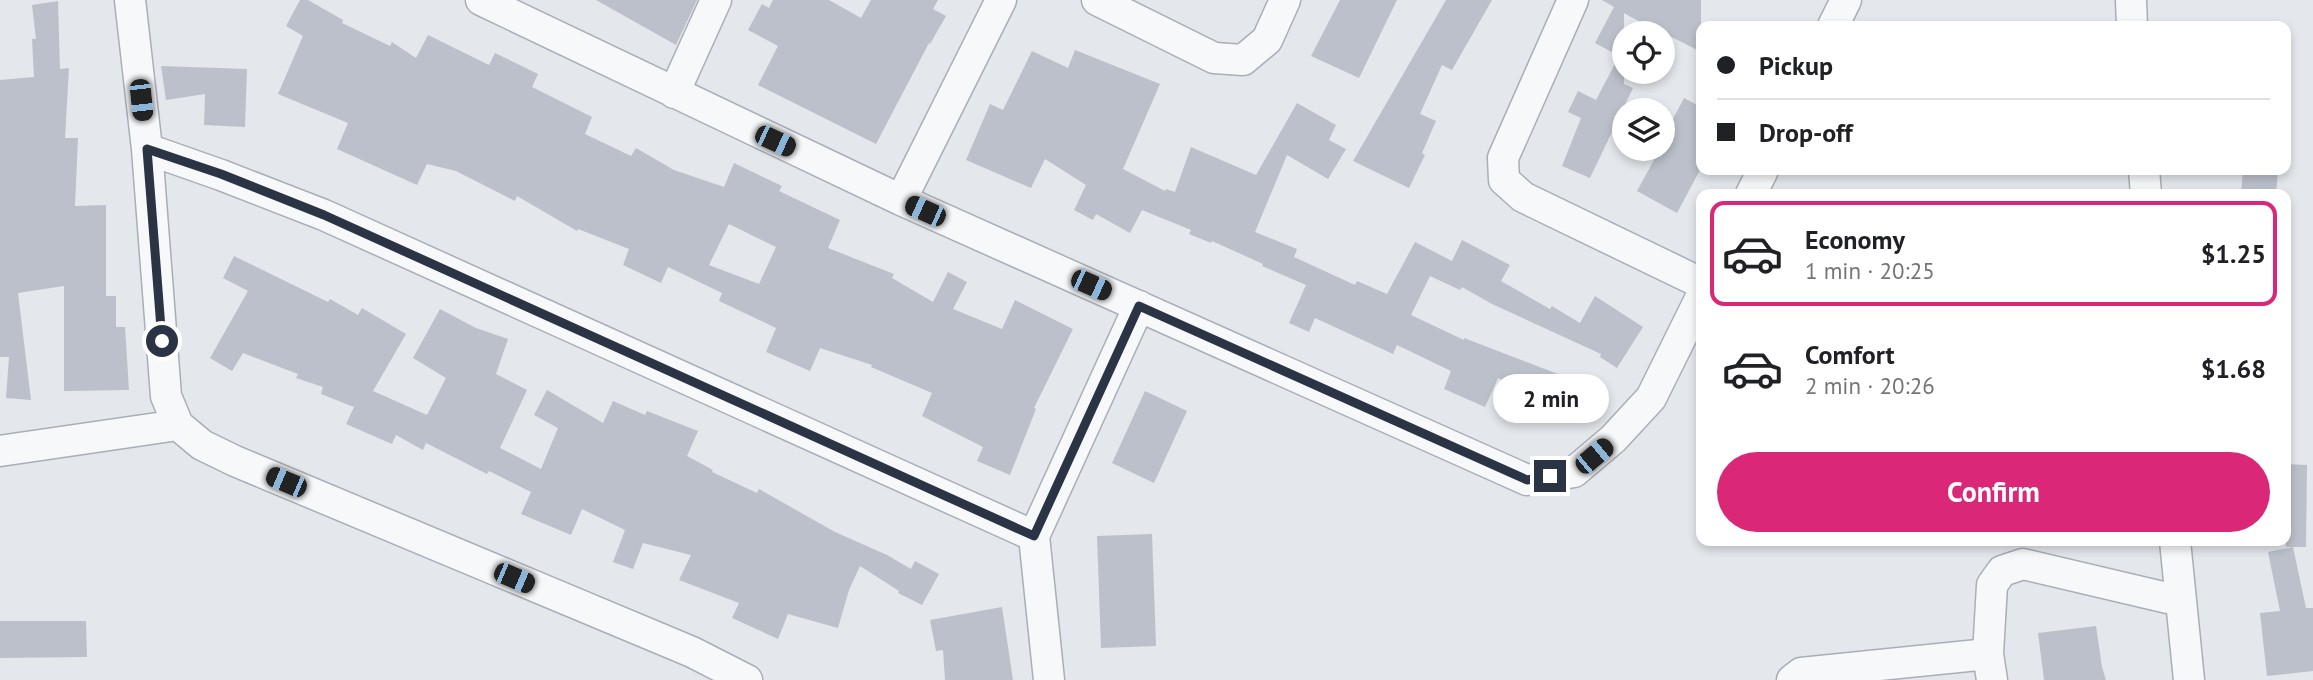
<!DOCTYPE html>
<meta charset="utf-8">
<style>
body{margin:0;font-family:"PT Sans",sans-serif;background:#f2f2f2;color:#202124;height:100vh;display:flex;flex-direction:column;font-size:26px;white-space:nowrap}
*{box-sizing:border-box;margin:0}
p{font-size:23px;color:#757577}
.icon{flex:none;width:38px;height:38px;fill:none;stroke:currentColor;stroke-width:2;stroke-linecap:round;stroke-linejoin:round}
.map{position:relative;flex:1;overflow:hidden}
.panel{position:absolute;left:1696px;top:189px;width:595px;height:357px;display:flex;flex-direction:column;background:#fff;border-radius:14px;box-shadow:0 4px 10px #0003}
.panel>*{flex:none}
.banner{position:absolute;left:1696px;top:21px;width:595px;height:154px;border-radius:14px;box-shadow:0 4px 10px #0003;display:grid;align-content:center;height:154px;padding:0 21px;background:#fff}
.tools{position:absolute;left:1612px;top:21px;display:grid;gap:14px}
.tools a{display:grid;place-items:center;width:63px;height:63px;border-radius:50%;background:#fff;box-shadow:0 4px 10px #0003;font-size:35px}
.end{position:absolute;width:32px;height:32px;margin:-16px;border:9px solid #2b3445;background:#fff;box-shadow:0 0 0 4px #fff}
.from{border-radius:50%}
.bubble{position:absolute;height:49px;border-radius:24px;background:#fff;box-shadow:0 4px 10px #0003;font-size:23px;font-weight:800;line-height:49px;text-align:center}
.car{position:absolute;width:21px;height:42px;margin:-21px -10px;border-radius:9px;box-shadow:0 0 5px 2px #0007;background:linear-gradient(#222 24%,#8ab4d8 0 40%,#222 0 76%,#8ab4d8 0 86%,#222 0)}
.banner b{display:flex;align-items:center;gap:24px;height:66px;font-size:26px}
.banner b+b{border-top:2px solid #e0e0e0}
.banner i{width:18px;height:18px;background:#202124}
ul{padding:12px 0 0;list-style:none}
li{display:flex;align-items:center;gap:21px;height:105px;margin:0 14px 10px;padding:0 7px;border:4px solid transparent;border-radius:14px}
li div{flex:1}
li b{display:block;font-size:26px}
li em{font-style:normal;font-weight:800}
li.on{border-color:#db2777}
li>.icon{width:63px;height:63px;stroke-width:1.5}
.primary-button{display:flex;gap:14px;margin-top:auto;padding:14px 21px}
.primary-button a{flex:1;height:80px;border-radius:42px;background:#db2777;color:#fff;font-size:28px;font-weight:800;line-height:80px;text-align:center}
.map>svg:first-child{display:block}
.building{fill:#bbc0ca;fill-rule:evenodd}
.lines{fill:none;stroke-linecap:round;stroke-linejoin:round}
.minor-casing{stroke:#a9aeb7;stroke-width:33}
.minor{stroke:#f7f8fa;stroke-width:30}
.route{stroke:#2b3445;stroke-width:9}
</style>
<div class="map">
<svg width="2313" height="680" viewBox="0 0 2313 680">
<rect width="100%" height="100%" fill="#e4e7ec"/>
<path class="building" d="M300,0H308L343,20L342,23L390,46L392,42L416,58L428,35L489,65L495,53L538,74L532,87L592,117L585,134L631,156L636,148L674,170L724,187L734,163L782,186L779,191L840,220L828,248L894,274L892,278L933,302L948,272L967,282L953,309L1002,329L1015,300L1073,329L1034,408L1036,409L1010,475L977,461L983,447L922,416L932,393L871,367L872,365L820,348L810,371L766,352L776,328L719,301L722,293L668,267L661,283L623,265L629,249L578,229L577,231L517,196L515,201L456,171L427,164L417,185L337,149L348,123L278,94L303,36L286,26ZM729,224L776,247L759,284L709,265Z
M596,0H697L676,45Z
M773,0H829L861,18L871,0H938L933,9L946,16L930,44L929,43L876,144L758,85L778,46L748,30L762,4L769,8Z
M1340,0H1397L1359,78L1311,56Z
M1446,0H1492L1452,70L1442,65L1420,114L1436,121L1422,153L1425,155L1409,188L1353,161Z
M1602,0H1701V52L1668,35L1667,37L1624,13V84L1633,88L1590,178L1562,166L1581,118L1568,112L1578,91L1596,100L1619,56L1595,43L1614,7Z
M58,1L60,69L69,68L65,138H78L75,206L106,205V296H116V327H125L129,390L64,391V286L18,293L31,400L6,398L9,357H0V80L34,77L32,39H36L32,5Z
M1075,50L1160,84L1123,169L1165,191L1166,189L1175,192L1191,147L1256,175L1297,103L1336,125L1329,140L1346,149L1328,179L1287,155L1255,232L1297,249L1294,257L1355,285L1357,281L1387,294L1415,242L1452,261L1462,240L1510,265L1501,281L1550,309L1552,306L1580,323L1595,296L1643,327L1617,368L1600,357L1601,354L1492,304L1462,287L1460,290L1430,276L1411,315L1464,340V338L1576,381L1568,415L1498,378L1485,407L1444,389L1451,371L1397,345L1393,354L1315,318L1309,332L1289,323L1306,285L1262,266L1263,264L1212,241L1211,243L1189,234L1191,230L1142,210L1130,233L1096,214L1093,220L1074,210L1086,185L1045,159L1031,188L966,160L990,104L1003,110L1032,51L1068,68Z
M161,66L247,69L245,127L204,125L205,94L166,100Z
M1684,98L1701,107V168L1677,213L1637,191L1660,149H1662V140Z
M2243,170H2278L2276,194H2241Z
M234,256L328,302L330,299L358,315L362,308L406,334L373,391L427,415L446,378L413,358L440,309L476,328L508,339L496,374L527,390L500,448L541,469L558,428L534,415L547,390L603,423L613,401L645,415L647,411L698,431L687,456L713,470L712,472L757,493L759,489L835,532L887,555L911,569L915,561L939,574L922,605L898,593L899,591L860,566L849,590L838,628L788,614L778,639L732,618L739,603L679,580L691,555L643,543L633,569L613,562L625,530L582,509L571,535L521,514L531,492L489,471L487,474L426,443L423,450L396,435L392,444L346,424L354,407L321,394L323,387L296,378L298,374L243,353L232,371L210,358L248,291L223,278Z
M1145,391L1187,411L1154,483L1112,463Z
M2286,464L2307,465L2306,547H2286Z
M1152,534L1156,646L1101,648L1097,536Z
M2293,547L2306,608H2313V671L2267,676L2260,613L2280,611L2268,552Z
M1002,607L1013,680H945L943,650L936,651L930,620Z
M0,621H86L87,657L0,658Z
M2096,626L2102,667L2106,680H2044L2038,633Z"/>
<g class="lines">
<defs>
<path id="minor" d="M130,0L147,149L166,396L178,425L202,445L235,461L692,652L747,680
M481,0L901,200L1527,480L1574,472L1613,439L1651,398L1701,297
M1097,0L1214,58L1243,60L1267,40L1285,0
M1573,0L1503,158L1504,180L1523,197L1701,283
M2131,0L2132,26
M1833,26L1846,0
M674,93L716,0
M147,149L221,175L324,215L1034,536L1139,306
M2144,170L2146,194
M1751,194L1763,170
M901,200L1001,0
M0,451L178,425
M1034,536L1049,680
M2175,541L2189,680
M1792,680L1801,673L1988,654
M1992,680L1988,654L1992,585L2002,571L2023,564L2180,601"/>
</defs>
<use href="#minor" class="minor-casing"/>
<use href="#minor" class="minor"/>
</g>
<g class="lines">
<path class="route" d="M162,341L147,149L221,174L324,215L1034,536L1139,306L1527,480L1550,476"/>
</g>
</svg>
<div class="tools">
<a><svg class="icon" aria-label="locate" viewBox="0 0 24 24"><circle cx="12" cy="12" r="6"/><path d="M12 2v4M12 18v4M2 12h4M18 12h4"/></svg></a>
<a><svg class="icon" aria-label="layers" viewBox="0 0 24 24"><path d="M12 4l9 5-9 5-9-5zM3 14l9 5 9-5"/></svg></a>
</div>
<i class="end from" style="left:162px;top:341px"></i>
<i class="end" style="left:1550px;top:476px"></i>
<div class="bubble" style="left:1493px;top:374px;width:116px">2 min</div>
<i class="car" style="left:141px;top:100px;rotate:174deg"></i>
<i class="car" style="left:775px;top:141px;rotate:115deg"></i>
<i class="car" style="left:925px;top:211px;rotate:294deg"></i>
<i class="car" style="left:1091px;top:285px;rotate:114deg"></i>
<i class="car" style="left:1594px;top:456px;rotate:50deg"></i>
<i class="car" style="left:286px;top:482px;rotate:293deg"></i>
<i class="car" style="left:514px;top:578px;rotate:113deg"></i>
<div class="banner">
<b><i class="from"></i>Pickup</b>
<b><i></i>Drop-off</b>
</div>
<section class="panel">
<ul>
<li class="on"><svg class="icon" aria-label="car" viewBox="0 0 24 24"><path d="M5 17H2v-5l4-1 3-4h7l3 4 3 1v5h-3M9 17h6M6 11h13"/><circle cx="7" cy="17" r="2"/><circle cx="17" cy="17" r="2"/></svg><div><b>Economy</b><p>1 min · 20:25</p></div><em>$1.25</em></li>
<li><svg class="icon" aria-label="car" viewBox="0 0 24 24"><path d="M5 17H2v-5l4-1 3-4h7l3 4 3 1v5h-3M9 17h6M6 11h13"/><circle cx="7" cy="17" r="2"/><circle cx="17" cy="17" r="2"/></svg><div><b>Comfort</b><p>2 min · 20:26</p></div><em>$1.68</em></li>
</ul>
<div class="primary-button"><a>Confirm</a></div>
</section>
</div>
